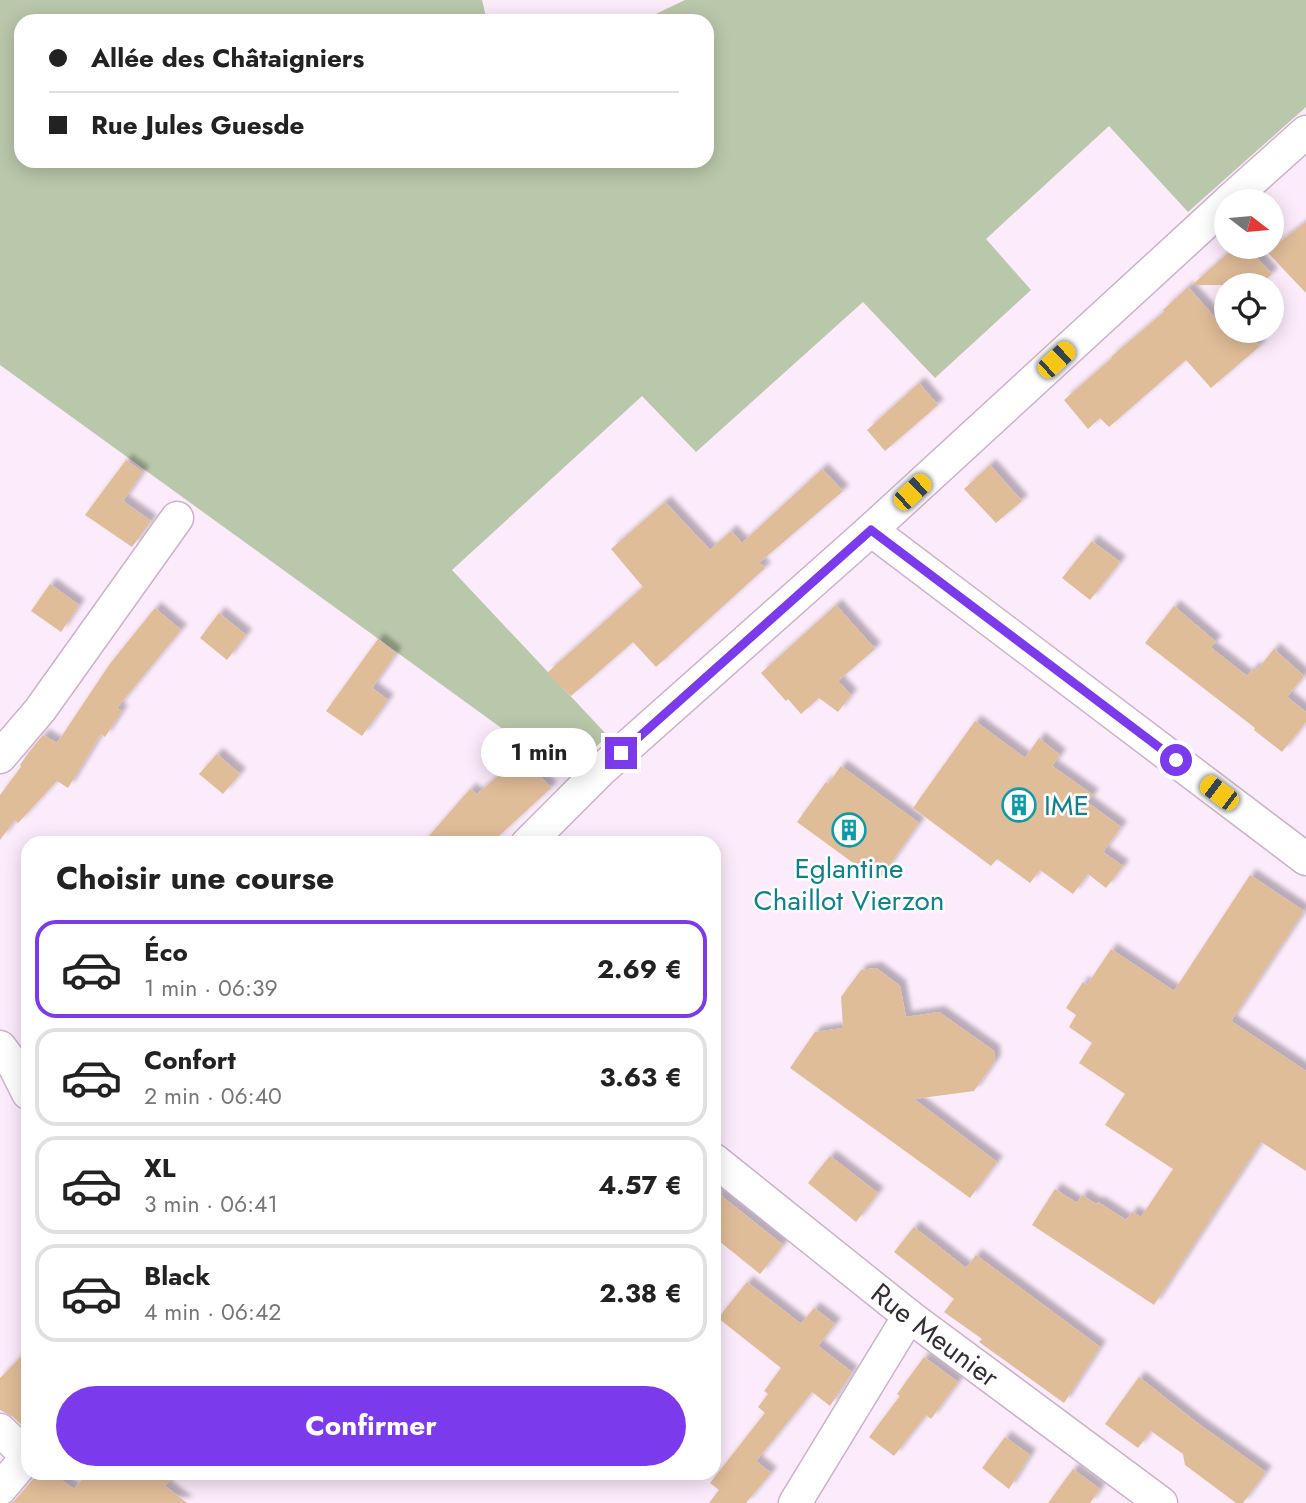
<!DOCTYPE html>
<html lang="fr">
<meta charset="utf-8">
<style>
body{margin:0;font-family:Jost,sans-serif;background:#f6f6f6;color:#222;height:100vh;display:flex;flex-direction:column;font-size:26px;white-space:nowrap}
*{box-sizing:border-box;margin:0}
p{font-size:23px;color:#767676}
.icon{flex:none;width:38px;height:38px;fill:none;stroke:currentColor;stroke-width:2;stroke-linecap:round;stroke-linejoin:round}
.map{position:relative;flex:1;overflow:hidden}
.sheet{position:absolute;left:21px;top:836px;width:700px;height:644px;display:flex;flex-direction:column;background:#fff;border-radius:21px;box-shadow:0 4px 18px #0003}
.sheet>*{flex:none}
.guide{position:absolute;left:14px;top:14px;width:700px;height:154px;border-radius:21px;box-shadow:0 4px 18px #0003;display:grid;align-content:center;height:154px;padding:0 35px;background:#fff}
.needle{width:46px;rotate:106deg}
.buttons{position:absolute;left:1214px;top:189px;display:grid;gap:14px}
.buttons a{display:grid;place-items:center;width:70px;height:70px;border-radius:50%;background:#fff;box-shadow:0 4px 18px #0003;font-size:35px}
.end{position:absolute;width:32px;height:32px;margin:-16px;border:9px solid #7c3aed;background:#fff;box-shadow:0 0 0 4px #fff}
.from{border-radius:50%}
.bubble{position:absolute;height:49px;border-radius:24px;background:#fff;box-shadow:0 4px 18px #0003;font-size:23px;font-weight:700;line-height:49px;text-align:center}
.car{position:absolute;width:21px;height:42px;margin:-21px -10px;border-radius:9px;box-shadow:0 0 5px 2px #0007;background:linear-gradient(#f5c518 24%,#345 0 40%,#f5c518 0 76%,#345 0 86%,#f5c518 0)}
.guide b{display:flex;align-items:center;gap:24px;height:66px;font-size:26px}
.guide b+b{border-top:2px solid #e0e0e0}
.guide i{width:18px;height:18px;background:#222}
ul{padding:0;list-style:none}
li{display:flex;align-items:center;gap:21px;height:98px;margin:0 14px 10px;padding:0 21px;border:4px solid #e0e0e0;border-radius:21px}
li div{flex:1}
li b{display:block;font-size:26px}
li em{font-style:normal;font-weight:700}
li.current{border-color:#7c3aed}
li>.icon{width:63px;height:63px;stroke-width:1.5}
h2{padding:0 35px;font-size:32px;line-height:84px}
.cta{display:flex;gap:14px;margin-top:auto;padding:14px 35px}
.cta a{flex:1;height:80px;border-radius:42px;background:#7c3aed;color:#fff;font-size:28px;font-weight:700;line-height:80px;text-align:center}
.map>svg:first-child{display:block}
.green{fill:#b9c7aa}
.building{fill:#e0bd99;filter:url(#shadow)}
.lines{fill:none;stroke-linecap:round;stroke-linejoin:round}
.minor-casing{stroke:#cdb1cc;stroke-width:35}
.minor{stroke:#fff;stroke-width:32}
.route{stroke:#7c3aed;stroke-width:9}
.labels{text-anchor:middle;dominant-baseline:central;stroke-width:5;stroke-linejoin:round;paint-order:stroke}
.culture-label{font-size:28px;fill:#0d838f;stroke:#fefefe;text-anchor:start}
.street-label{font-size:28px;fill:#362c36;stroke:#fefefe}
</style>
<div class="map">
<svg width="1306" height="1503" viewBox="0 0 1306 1503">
<defs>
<filter id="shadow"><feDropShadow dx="6" dy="-6" stdDeviation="2" flood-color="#0004"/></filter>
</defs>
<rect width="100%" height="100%" fill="#fcebfb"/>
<path class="green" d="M0,0H482L487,21H21V161H707V21H641L685,0H1306V107L1188,212L1109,126L986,239L1031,290L935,378L863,302L696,452L642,396L452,570L608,736L565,774L0,365Z"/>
<path class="building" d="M1306,222V293L1267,252Z
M1235,247H1247L1272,274L1259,285H1192Z
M1188,287L1227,331H1245L1260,346L1211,388L1186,360L1109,427L1100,418L1088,429L1064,400L1112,358L1111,357L1164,312L1163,310Z
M919,383L938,405L885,451L867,430Z
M126,460L143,472L123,501L151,521L132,547L85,515Z
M990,465L1022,501L996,523L964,489Z
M822,469L843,491L759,563L765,568L656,667L633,642L571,696L547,673L643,587L611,549L665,502L710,550L731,531L742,543Z
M1092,541L1120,562L1090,600L1062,578Z
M50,584L79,605L61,632L31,611Z
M836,605L875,649L838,681L851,695L838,712L819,698L801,714L788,699L786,701L761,673Z
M1174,606L1216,642L1210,647L1247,676L1254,668L1257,670L1274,649L1304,676L1287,697L1306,712V722L1282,752L1254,730L1255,728L1145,643Z
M155,608L181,630L117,708L122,711L105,737L101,734L68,788L57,781L18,823L15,820L0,840V795L21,767L20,765L29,752L43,735L57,743L109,665Z
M219,613L246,635L227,660L200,638Z
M378,639L396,653L372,688L388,700L362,736L326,711Z
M975,721L1025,758L1039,738L1060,755L1052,766L1093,795L1087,802L1121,827L1103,852L1123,866L1106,888L1088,874L1073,894L1040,870L1030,883L997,859L991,866L913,808Z
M217,754L240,774L223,794L199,774Z
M522,756L551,788L490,844H422L470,789L477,794Z
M841,766L919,823L878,881L797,822L826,782L828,784Z
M1250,875L1304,911L1231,1021L1306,1071V1171L1261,1142L1154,1305L1032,1225L1055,1189L1077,1203L1082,1195L1096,1204L1098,1202L1126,1220L1132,1212L1141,1217L1173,1169L1105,1125L1125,1094L1079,1063L1092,1043L1069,1027L1076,1015L1066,1008L1083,982L1087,985L1111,949L1174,991Z
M876,968L900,986L906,1017L939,1012L994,1051L995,1061L974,1091L914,1099L997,1162L970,1198L790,1068L815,1032L843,1028L841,997L861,970Z
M830,1156L878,1193L856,1222L808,1183Z
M714,1190L783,1245L760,1274L714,1237Z
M914,1227L966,1268L976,1255L1100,1347L1064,1403L979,1342L982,1339L944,1312L954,1299L894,1252Z
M747,1282L801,1324L814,1308L835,1324L818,1346L852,1372L830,1406L812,1392L756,1461L771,1473L746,1503H709L719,1490L710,1483L765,1413L758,1407L768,1394L764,1391L781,1368L718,1318Z
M28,1350V1431L13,1417L0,1410V1378Z
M924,1357L958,1382L931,1419L926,1415L894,1456L869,1437L900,1396L897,1394Z
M1139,1377L1196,1422L1266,1472L1243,1503H1236L1185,1465L1183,1454L1151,1431L1138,1448L1105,1424Z
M1005,1437L1030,1455L1009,1489L982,1468Z
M1073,1469L1100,1489L1090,1503H1048Z
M38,1474H53L74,1489L87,1474H176L165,1486L187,1503H12Z"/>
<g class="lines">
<defs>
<g id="minor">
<path d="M1229,201L1306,132"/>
<path d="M871,530L1306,859"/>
<path d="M0,757L40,710L177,518"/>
<path d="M527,844L601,770L871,530L1227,203"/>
<path d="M0,1047L15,1067L28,1093"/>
<path id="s1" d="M714,1160L909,1316L1161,1503"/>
<path d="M0,1430L28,1457"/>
<path d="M0,1489L28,1456"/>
<path d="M795,1503L909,1316"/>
</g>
</defs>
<use href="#minor" class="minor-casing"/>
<use href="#minor" class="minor"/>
</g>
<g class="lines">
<path class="route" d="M621,753L871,530L1176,760"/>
</g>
<defs>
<symbol id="building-ring" viewBox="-11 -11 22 22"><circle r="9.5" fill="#fefefe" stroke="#0f9aa8" stroke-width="1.5"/><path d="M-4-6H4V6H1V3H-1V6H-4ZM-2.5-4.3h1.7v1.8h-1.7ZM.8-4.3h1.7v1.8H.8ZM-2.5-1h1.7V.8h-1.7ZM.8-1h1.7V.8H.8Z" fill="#0f9aa8"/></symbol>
</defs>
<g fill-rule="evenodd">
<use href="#building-ring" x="1000" y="786" width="38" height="38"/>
<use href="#building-ring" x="830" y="811" width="38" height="38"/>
</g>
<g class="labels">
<g class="culture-label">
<text x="1044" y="805">IME</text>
<text x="849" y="868" text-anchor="middle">Eglantine<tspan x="849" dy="32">Chaillot Vierzon</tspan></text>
</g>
<g class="street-label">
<text stroke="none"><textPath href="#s1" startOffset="282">Rue Meunier</textPath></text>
</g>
</g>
</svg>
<div class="buttons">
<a><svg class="needle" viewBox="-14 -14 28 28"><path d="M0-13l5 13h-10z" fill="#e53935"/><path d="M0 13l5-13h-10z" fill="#767676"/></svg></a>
<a><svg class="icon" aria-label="locate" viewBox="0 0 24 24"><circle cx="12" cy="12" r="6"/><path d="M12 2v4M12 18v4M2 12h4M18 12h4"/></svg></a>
</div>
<i class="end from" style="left:1176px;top:760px"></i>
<i class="end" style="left:621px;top:753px"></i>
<div class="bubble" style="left:481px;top:728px;width:116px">1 min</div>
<i class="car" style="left:1056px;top:360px;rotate:47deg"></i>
<i class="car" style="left:912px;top:492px;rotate:47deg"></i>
<i class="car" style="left:1219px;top:793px;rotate:307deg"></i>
<div class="guide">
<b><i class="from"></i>Allée des Châtaigniers</b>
<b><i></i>Rue Jules Guesde</b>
</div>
<section class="sheet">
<h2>Choisir une course</h2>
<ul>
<li class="current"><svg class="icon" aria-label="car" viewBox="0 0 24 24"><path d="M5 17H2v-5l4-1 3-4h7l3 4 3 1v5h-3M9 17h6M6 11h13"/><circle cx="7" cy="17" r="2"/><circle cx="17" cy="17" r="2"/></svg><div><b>Éco</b><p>1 min · 06:39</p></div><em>2.69 €</em></li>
<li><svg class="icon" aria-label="car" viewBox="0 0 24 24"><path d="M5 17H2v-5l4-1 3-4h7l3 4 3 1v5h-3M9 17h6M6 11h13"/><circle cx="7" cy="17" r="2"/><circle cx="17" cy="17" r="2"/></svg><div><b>Confort</b><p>2 min · 06:40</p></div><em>3.63 €</em></li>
<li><svg class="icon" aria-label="car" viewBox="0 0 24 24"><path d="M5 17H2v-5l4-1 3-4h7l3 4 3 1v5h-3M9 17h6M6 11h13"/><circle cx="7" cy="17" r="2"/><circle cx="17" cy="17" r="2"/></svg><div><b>XL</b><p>3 min · 06:41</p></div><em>4.57 €</em></li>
<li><svg class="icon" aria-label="car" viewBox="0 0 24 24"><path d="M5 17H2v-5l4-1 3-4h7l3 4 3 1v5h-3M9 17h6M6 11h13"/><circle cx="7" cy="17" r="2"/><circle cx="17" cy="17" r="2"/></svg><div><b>Black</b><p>4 min · 06:42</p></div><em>2.38 €</em></li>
</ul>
<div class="cta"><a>Confirmer</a></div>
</section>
</div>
